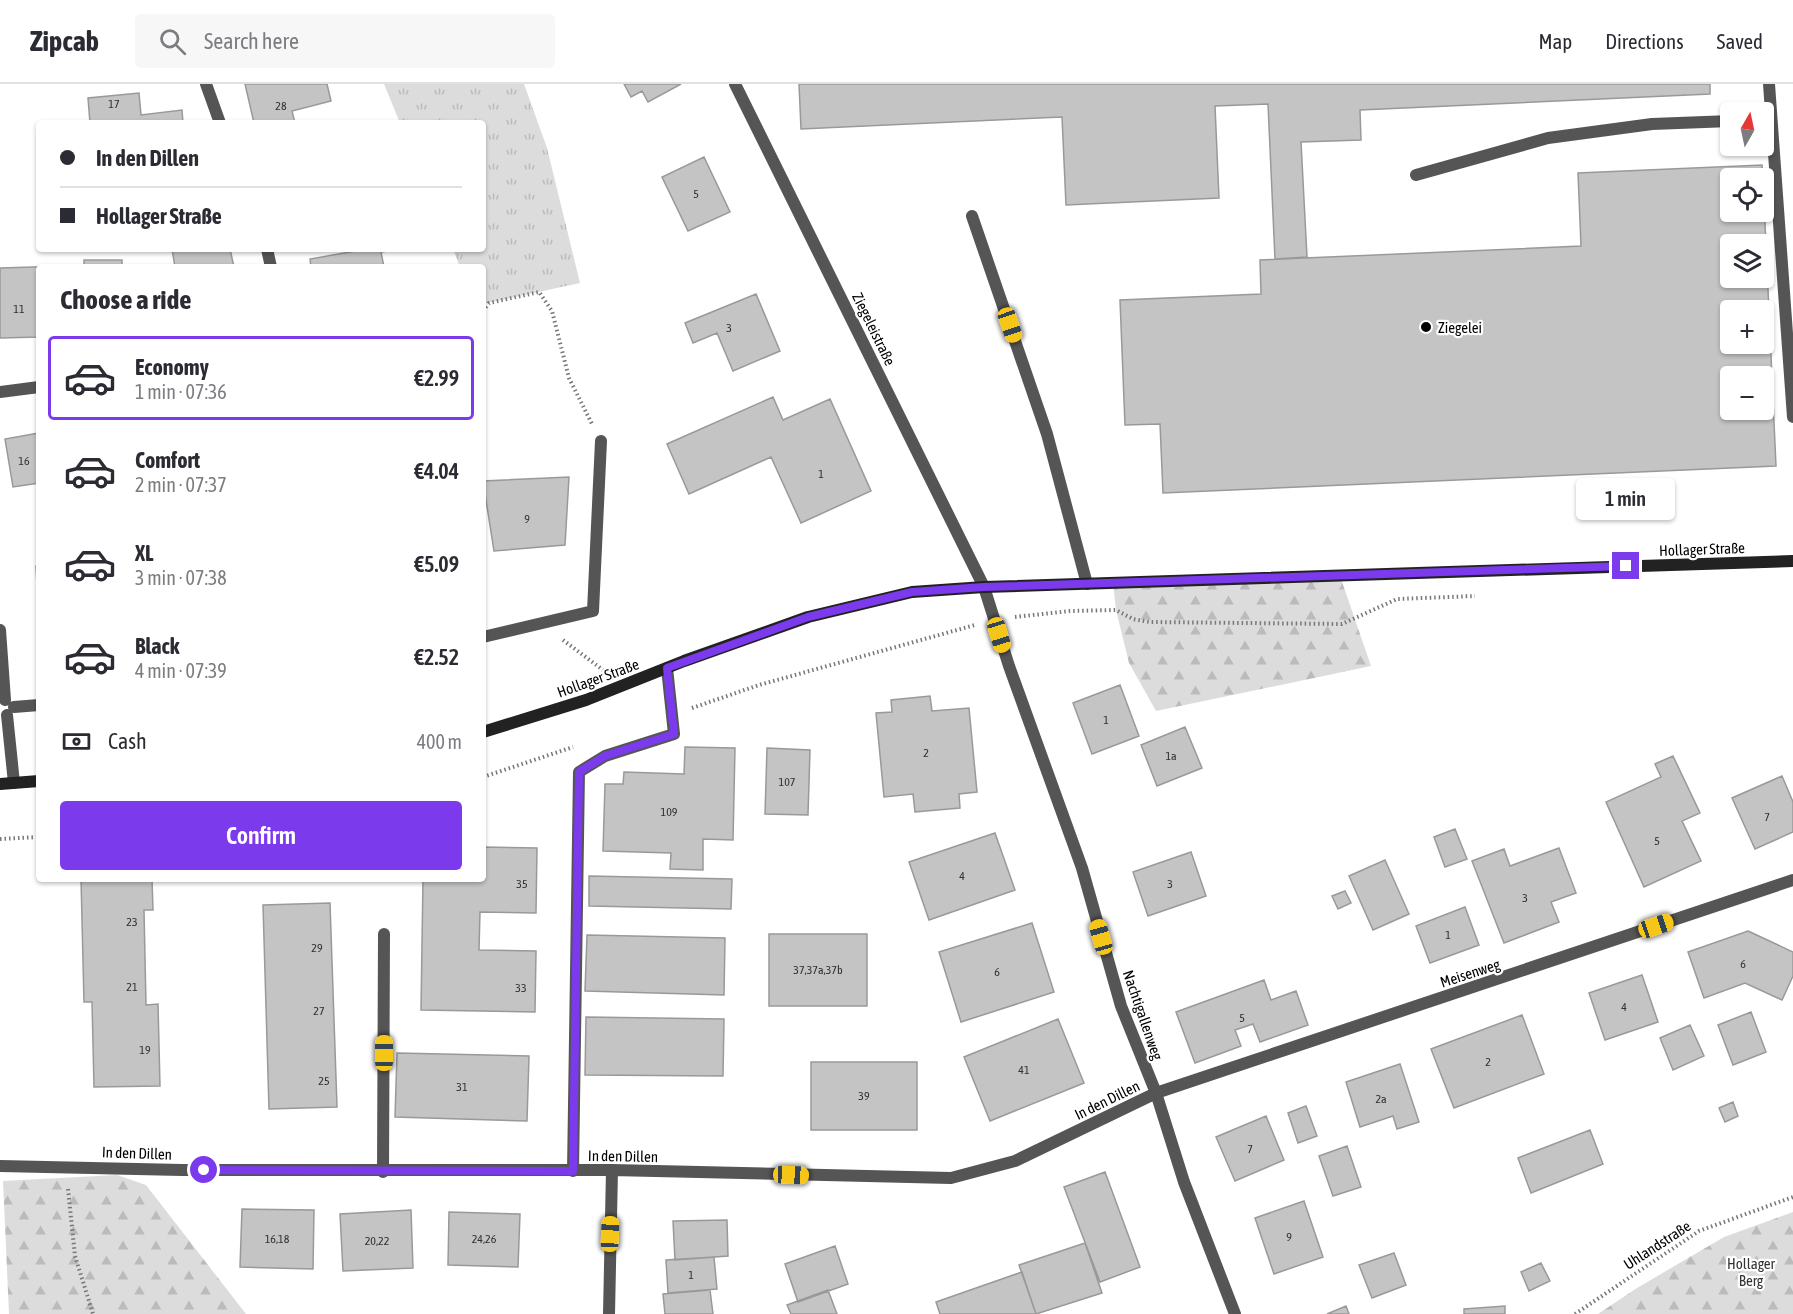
<!DOCTYPE html>
<meta charset="utf-8">
<style>
body{margin:0;font-family:"Asap Condensed",sans-serif;background:#f7f7f7;color:#2b2b33;height:100vh;display:flex;flex-direction:column;font-size:22px;white-space:nowrap}
*{box-sizing:border-box;margin:0}
p{font-size:20px;color:#7c7c81}
.icon{flex:none;width:33px;height:33px;fill:none;stroke:currentColor;stroke-width:2;stroke-linecap:round;stroke-linejoin:round}
.map{position:relative;flex:1;overflow:hidden}
.sheet{position:absolute;left:36px;top:180px;width:450px;height:618px;display:flex;flex-direction:column;background:#fff;border-radius:6px;box-shadow:0 2px 4px #0004}
.sheet>*{flex:none}
.banner{position:absolute;left:36px;top:36px;width:450px;height:132px;border-radius:6px;box-shadow:0 2px 4px #0004;display:grid;align-content:center;height:132px;padding:0 24px;background:#fff}
.needle{width:39px;rotate:9deg}
.tools{position:absolute;left:1720px;top:18px;display:grid;gap:12px}
.tools a{display:grid;place-items:center;width:54px;height:54px;border-radius:6px;background:#fff;box-shadow:0 2px 4px #0004;font-size:30px}
.end{position:absolute;width:27px;height:27px;margin:-14px;border:8px solid #7c3aed;background:#fff;box-shadow:0 0 0 3px #fff}
.from{border-radius:50%}
.bubble{position:absolute;height:42px;border-radius:6px;background:#fff;box-shadow:0 2px 4px #0004;font-size:20px;font-weight:600;line-height:42px;text-align:center}
.car{position:absolute;width:18px;height:36px;margin:-18px -9px;border-radius:8px;box-shadow:0 0 4px 2px #0007;background:linear-gradient(#f5c518 24%,#345 0 40%,#f5c518 0 76%,#345 0 86%,#f5c518 0)}
.banner b{display:flex;align-items:center;gap:21px;height:57px;font-size:22px}
.banner b+b{border-top:2px solid #e1e1e2}
.banner i{width:15px;height:15px;background:#2b2b33}
ul{padding:0;list-style:none}
li{display:flex;align-items:center;gap:18px;height:84px;margin:0 12px 9px;padding:0 12px;border:3px solid transparent;border-radius:6px}
li div{flex:1}
li b{display:block;font-size:22px}
li em{font-style:normal;font-weight:600}
li.on{border-color:#7c3aed}
li>.icon{width:54px;height:54px;stroke-width:1.5}
h2{padding:0 24px;font-size:27px;line-height:72px}
.pay{display:flex;align-items:center;gap:15px;height:66px;padding:0 24px;font-size:22px}
.pay p{margin-inline-start:auto}
.cta{display:flex;gap:12px;margin-top:auto;padding:12px 24px}
.cta a{flex:1;height:69px;border-radius:6px;background:#7c3aed;color:#fff;font-size:24px;font-weight:600;line-height:69px;text-align:center}
header{display:flex;align-items:center;gap:36px;box-sizing:border-box;height:84px;padding:0 30px;background:#fff;border-bottom:2px solid #e1e1e2}
header strong{font-size:28px}
nav{display:flex;gap:33px;margin-inline-start:auto;font-size:21px}
.search{width:420px;height:54px;background:#f7f7f7;display:flex;align-items:center;gap:15px;box-sizing:border-box;padding:0 21px;border-radius:6px;color:#7c7c81;font-size:22px}
.map>svg:first-child{display:block}
.forest{fill:url(#forest-firs)}
.park{fill:url(#park-tufts)}
.building{fill:#c4c4c4;stroke:#999;stroke-width:1.5;fill-rule:evenodd}
.lines{fill:none;stroke-linecap:round;stroke-linejoin:round}
.path{stroke:#777;stroke-width:4;stroke-dasharray:1.5 3;stroke-linecap:butt}
.lane{stroke:#555;stroke-width:12}
.street{stroke:#555;stroke-width:12}
.secondary{stroke:#222;stroke-width:12}
.route{stroke:#7c3aed;stroke-width:8}
.poi-dot{fill:#000;stroke:#fff;stroke-width:2}
.labels{text-anchor:middle;dominant-baseline:central;stroke-width:4.5;stroke-linejoin:round;paint-order:stroke}
.number-label{font-size:12px;fill:#313131}
.poi-label{font-size:15px;fill:#000;stroke:#fff;text-anchor:start}
.street-label{font-size:15px;fill:#000;stroke:#fff}
.park-label{font-size:15px;fill:#333;stroke:#fff}
</style>
<header>
<strong>Zipcab</strong>
<div class="search"><svg class="icon" aria-label="search" viewBox="0 0 24 24"><circle cx="10" cy="10" r="6"/><path d="M15 15l6 6"/></svg>Search here</div>
<nav><a>Map</a><a>Directions</a><a>Saved</a></nav>
</header>
<div class="map">
<svg width="1793" height="1230" viewBox="0 0 1793 1230">
<defs>
<pattern id="forest-firs" width="22" height="20" patternUnits="userSpaceOnUse" patternTransform="scale(1.5)"><rect width="22" height="20" fill="#dcdcdc"/><path d="M5 1l3.5 6h-7zM16 11l3.5 6h-7z" fill="#bbb"/></pattern>
<pattern id="park-tufts" width="24" height="20" patternUnits="userSpaceOnUse" patternTransform="scale(1.5)"><rect width="24" height="20" fill="#dcdcdc"/><path d="M3 7l-1-3M5 7V3M7 7l1-3M15 17l-1-3M17 17v-4M19 17l1-3" fill="none" stroke="#bbb"/></pattern>
</defs>
<rect width="100%" height="100%" fill="#fff"/>
<path class="forest" d="M1340,492L1371,582L1156,627L1129,579L1116,526L1113,499Z
M117,1091L146,1101L246,1230H9L3,1097Z
M1793,1128V1230H1598L1637,1204L1724,1153Z"/>
<path class="park" d="M384,0H524L547,64L580,199L483,220V183H460L453,165H483V39H400Z"/>
<path class="building" d="M245,0H327L331,17L292,27L295,39H254Z
M624,0H681L648,18L642,7L631,13Z
M799,0H1710V10L1360,26L1361,56L1301,58L1307,173L1275,175L1268,20L1215,22L1219,114L1066,121L1062,33L801,45Z
M139,9L141,31L182,26L183,39H90L88,14Z
M704,73L730,128L688,147L662,93Z
M1762,81L1763,94H1731V128H1764V117L1776,382L1163,409L1160,340L1125,341L1120,216L1261,210L1260,176L1581,162L1578,89ZM1731,160H1764V194H1731ZM1731,226H1764V260H1731ZM1731,292H1764V326H1731Z
M172,165H230L234,183H175Z
M367,165H400L381,168L384,183H311L310,175Z
M84,176H122V183H84Z
M66,182L39,183V253L0,254V184Z
M756,210L780,267L733,287L717,249L693,259L685,239Z
M773,313L783,336L830,315L871,407L801,439L771,373L689,410L667,360Z
M39,349V399L13,403L5,355Z
M569,393L565,461L494,467L483,397Z
M36,482H39V545Z
M1120,601L1139,652L1092,670L1073,619Z
M930,612L932,627L969,624L977,708L959,710L960,724L915,728L913,710L884,713L876,629L892,628L891,616Z
M1185,643L1202,684L1157,702L1141,661Z
M685,663L735,664L733,756L703,755V786L670,785L671,769L603,767L605,700H623L624,688L684,690Z
M767,664L810,666L808,731L765,730Z
M1673,672L1700,729L1682,737L1701,777L1644,803L1606,718L1661,693L1655,680Z
M1782,692L1793,718V748L1755,765L1732,714Z
M1455,745L1467,775L1445,783L1434,753Z
M995,749L1015,806L929,836L909,778Z
M483,763L537,764L536,829L480,828L479,866L536,867L535,928L421,926L423,795H483Z
M1559,764L1576,809L1551,818L1559,838L1504,859L1472,777L1504,765L1510,782Z
M1191,768L1206,812L1148,832L1133,788Z
M1385,776L1409,830L1373,846L1349,792Z
M589,792L732,795L731,825L589,822Z
M81,795H152L153,826H144L146,921L158,920L160,1002L94,1003L92,918H84Z
M1345,807L1351,819L1338,825L1332,812Z
M330,819L337,1023L269,1025L263,821Z
M1465,823L1479,861L1430,879L1416,842Z
M1032,839L1054,908L961,938L939,868Z
M1748,847L1793,868V892L1782,916L1745,899L1704,914L1688,868Z
M769,850H867V922H769Z
M587,851L725,854L724,911L585,907Z
M1642,891L1658,938L1605,956L1589,909Z
M1264,896L1271,916L1296,907L1308,941L1260,958L1253,940L1235,946L1241,962L1195,979L1176,928Z
M1751,928L1766,968L1733,981L1718,941Z
M1522,931L1544,990L1454,1024L1431,965Z
M586,933L724,935L723,992L585,991Z
M1058,935L1084,999L990,1037L964,973Z
M1690,941L1704,972L1673,986L1660,954Z
M397,969L529,972L527,1037L395,1033Z
M811,978H917V1046H811Z
M1400,980L1419,1038L1397,1045L1393,1032L1360,1043L1346,998Z
M1733,1018L1738,1032L1725,1038L1719,1024Z
M1306,1022L1317,1052L1298,1059L1288,1029Z
M1266,1032L1284,1076L1235,1097L1216,1053Z
M1590,1046L1603,1080L1531,1109L1518,1074Z
M1347,1062L1361,1103L1333,1112L1319,1072Z
M1105,1088L1140,1183L1100,1198L1064,1103Z
M1304,1117L1323,1173L1274,1190L1255,1134Z
M242,1125L314,1126L313,1185L240,1183Z
M411,1126L413,1184L343,1187L340,1130Z
M449,1128L520,1130L518,1183L448,1181Z
M727,1136L728,1172L675,1176L673,1137Z
M1085,1159L1102,1209L1036,1230L1019,1181Z
M835,1162L848,1200L798,1218L785,1180Z
M1394,1169L1406,1201L1372,1214L1359,1181Z
M714,1173L717,1205L668,1209L666,1176Z
M1541,1179L1550,1197L1529,1207L1521,1188Z
M1022,1188L1036,1230H940L936,1218Z
M710,1206L713,1230H665L663,1210Z
M828,1206L837,1230H791L787,1221Z
M1346,1222L1349,1230H1327Z
M1505,1222V1230H1464V1225Z"/>
<g class="lines">
<path class="path" d="M483,227L489,219L539,208L552,227L569,294L592,340
M1015,533L1070,527L1116,526L1133,535L1150,538L1342,540L1397,515L1475,512
M563,556L603,586
M692,624L759,601L975,541
M483,693L573,663
M0,755L39,753
M68,1105L75,1172L93,1230
M1575,1230L1699,1147L1793,1113"/>
<path class="lane" d="M1769,0L1793,333
M1416,91L1548,54L1652,40L1731,37
M972,132L1047,350L1087,500
M483,553L593,527L601,357
M573,1087L579,688L605,672L674,650L667,584
M383,1088L384,850"/>
<path class="street" d="M206,0L220,39
M735,0L984,503L1009,582L1082,784L1121,922L1156,1009L1184,1098L1235,1230
M267,165L271,183
M0,308L39,303
M0,546L5,616
M14,623L39,621
M7,631L14,699
M0,1082L182,1086H612L951,1094L1015,1077L1156,1009L1793,796
M609,1230L612,1086"/>
<path class="secondary" d="M483,648L586,616L684,577L808,533L912,508L984,503L1793,477
M0,700L39,697"/>
</g>
<g class="lines">
<path class="route" d="M204,1086L573,1087L579,688L605,672L674,650L667,584L808,533L912,508L984,503L1626,482"/>
</g>
<circle class="poi-dot" cx="1426" cy="243" r="6"/>
<g class="labels">
<g class="number-label">
<text x="114" y="20">17</text>
<text x="281" y="22">28</text>
<text x="696" y="110">5</text>
<text x="19" y="225">11</text>
<text x="729" y="244">3</text>
<text x="24" y="377">16</text>
<text x="821" y="390">1</text>
<text x="527" y="435">9</text>
<text x="1106" y="636">1</text>
<text x="926" y="669">2</text>
<text x="1171" y="672">1a</text>
<text x="787" y="698">107</text>
<text x="669" y="728">109</text>
<text x="1767" y="733">7</text>
<text x="1657" y="757">5</text>
<text x="962" y="792">4</text>
<text x="522" y="800">35</text>
<text x="1170" y="800">3</text>
<text x="1525" y="814">3</text>
<text x="132" y="838">23</text>
<text x="1448" y="851">1</text>
<text x="317" y="864">29</text>
<text x="1743" y="880">6</text>
<text x="818" y="886">37,37a,37b</text>
<text x="997" y="888">6</text>
<text x="132" y="903">21</text>
<text x="521" y="904">33</text>
<text x="1624" y="923">4</text>
<text x="319" y="927">27</text>
<text x="1242" y="934">5</text>
<text x="145" y="966">19</text>
<text x="1488" y="978">2</text>
<text x="1024" y="986">41</text>
<text x="324" y="997">25</text>
<text x="462" y="1003">31</text>
<text x="864" y="1012">39</text>
<text x="1381" y="1015">2a</text>
<text x="1250" y="1065">7</text>
<text x="1289" y="1153">9</text>
<text x="277" y="1155">16,18</text>
<text x="484" y="1155">24,26</text>
<text x="377" y="1157">20,22</text>
<text x="691" y="1191">1</text>
</g>
<g class="poi-label">
<text x="1438" y="243">Ziegelei</text>
</g>
<g class="street-label">
<text transform="translate(874 245) rotate(64)">Ziegeleistraße</text>
<text transform="translate(1702 465) rotate(-2)">Hollager Straße</text>
<text transform="translate(598 594) rotate(-20)">Hollager Straße</text>
<text transform="translate(1470 889) rotate(-18)">Meisenweg</text>
<text transform="translate(1143 931) rotate(71)">Nachtigallenweg</text>
<text transform="translate(1107 1016) rotate(-26)">In den Dillen</text>
<text transform="translate(137 1069) rotate(2)">In den Dillen</text>
<text transform="translate(623 1072) rotate(1)">In den Dillen</text>
<text transform="translate(1657 1161) rotate(-33)">Uhlandstraße</text>
</g>
<g class="park-label">
<text x="1751" y="1179">Hollager<tspan x="1751" dy="17">Berg</tspan></text>
</g>
</g>
</svg>
<div class="tools">
<a><svg class="needle" viewBox="-14 -14 28 28"><path d="M0-13l5 13h-10z" fill="#e53935"/><path d="M0 13l5-13h-10z" fill="#7c7c81"/></svg></a>
<a><svg class="icon" aria-label="locate" viewBox="0 0 24 24"><circle cx="12" cy="12" r="6"/><path d="M12 2v4M12 18v4M2 12h4M18 12h4"/></svg></a>
<a><svg class="icon" aria-label="layers" viewBox="0 0 24 24"><path d="M12 4l9 5-9 5-9-5zM3 14l9 5 9-5"/></svg></a>
<a>+</a>
<a>−</a>
</div>
<i class="end from" style="left:204px;top:1086px"></i>
<i class="end" style="left:1626px;top:482px"></i>
<div class="bubble" style="left:1576px;top:394px;width:99px">1 min</div>
<i class="car" style="left:1010px;top:241px;rotate:161deg"></i>
<i class="car" style="left:999px;top:551px;rotate:163deg"></i>
<i class="car" style="left:1656px;top:842px;rotate:71deg"></i>
<i class="car" style="left:1101px;top:853px;rotate:344deg"></i>
<i class="car" style="left:384px;top:969px;rotate:0deg"></i>
<i class="car" style="left:791px;top:1091px;rotate:92deg"></i>
<i class="car" style="left:610px;top:1150px;rotate:2deg"></i>
<div class="banner">
<b><i class="from"></i>In den Dillen</b>
<b><i></i>Hollager Straße</b>
</div>
<section class="sheet">
<h2>Choose a ride</h2>
<ul>
<li class="on"><svg class="icon" aria-label="car" viewBox="0 0 24 24"><path d="M5 17H2v-5l4-1 3-4h7l3 4 3 1v5h-3M9 17h6M6 11h13"/><circle cx="7" cy="17" r="2"/><circle cx="17" cy="17" r="2"/></svg><div><b>Economy</b><p>1 min · 07:36</p></div><em>€2.99</em></li>
<li><svg class="icon" aria-label="car" viewBox="0 0 24 24"><path d="M5 17H2v-5l4-1 3-4h7l3 4 3 1v5h-3M9 17h6M6 11h13"/><circle cx="7" cy="17" r="2"/><circle cx="17" cy="17" r="2"/></svg><div><b>Comfort</b><p>2 min · 07:37</p></div><em>€4.04</em></li>
<li><svg class="icon" aria-label="car" viewBox="0 0 24 24"><path d="M5 17H2v-5l4-1 3-4h7l3 4 3 1v5h-3M9 17h6M6 11h13"/><circle cx="7" cy="17" r="2"/><circle cx="17" cy="17" r="2"/></svg><div><b>XL</b><p>3 min · 07:38</p></div><em>€5.09</em></li>
<li><svg class="icon" aria-label="car" viewBox="0 0 24 24"><path d="M5 17H2v-5l4-1 3-4h7l3 4 3 1v5h-3M9 17h6M6 11h13"/><circle cx="7" cy="17" r="2"/><circle cx="17" cy="17" r="2"/></svg><div><b>Black</b><p>4 min · 07:39</p></div><em>€2.52</em></li>
</ul>
<div class="pay"><svg class="icon" aria-label="cash" viewBox="0 0 24 24"><path d="M3 7h18v10H3z"/><circle cx="12" cy="12" r="2"/></svg>Cash<p>400 m</p></div>
<div class="cta"><a>Confirm</a></div>
</section>
</div>
